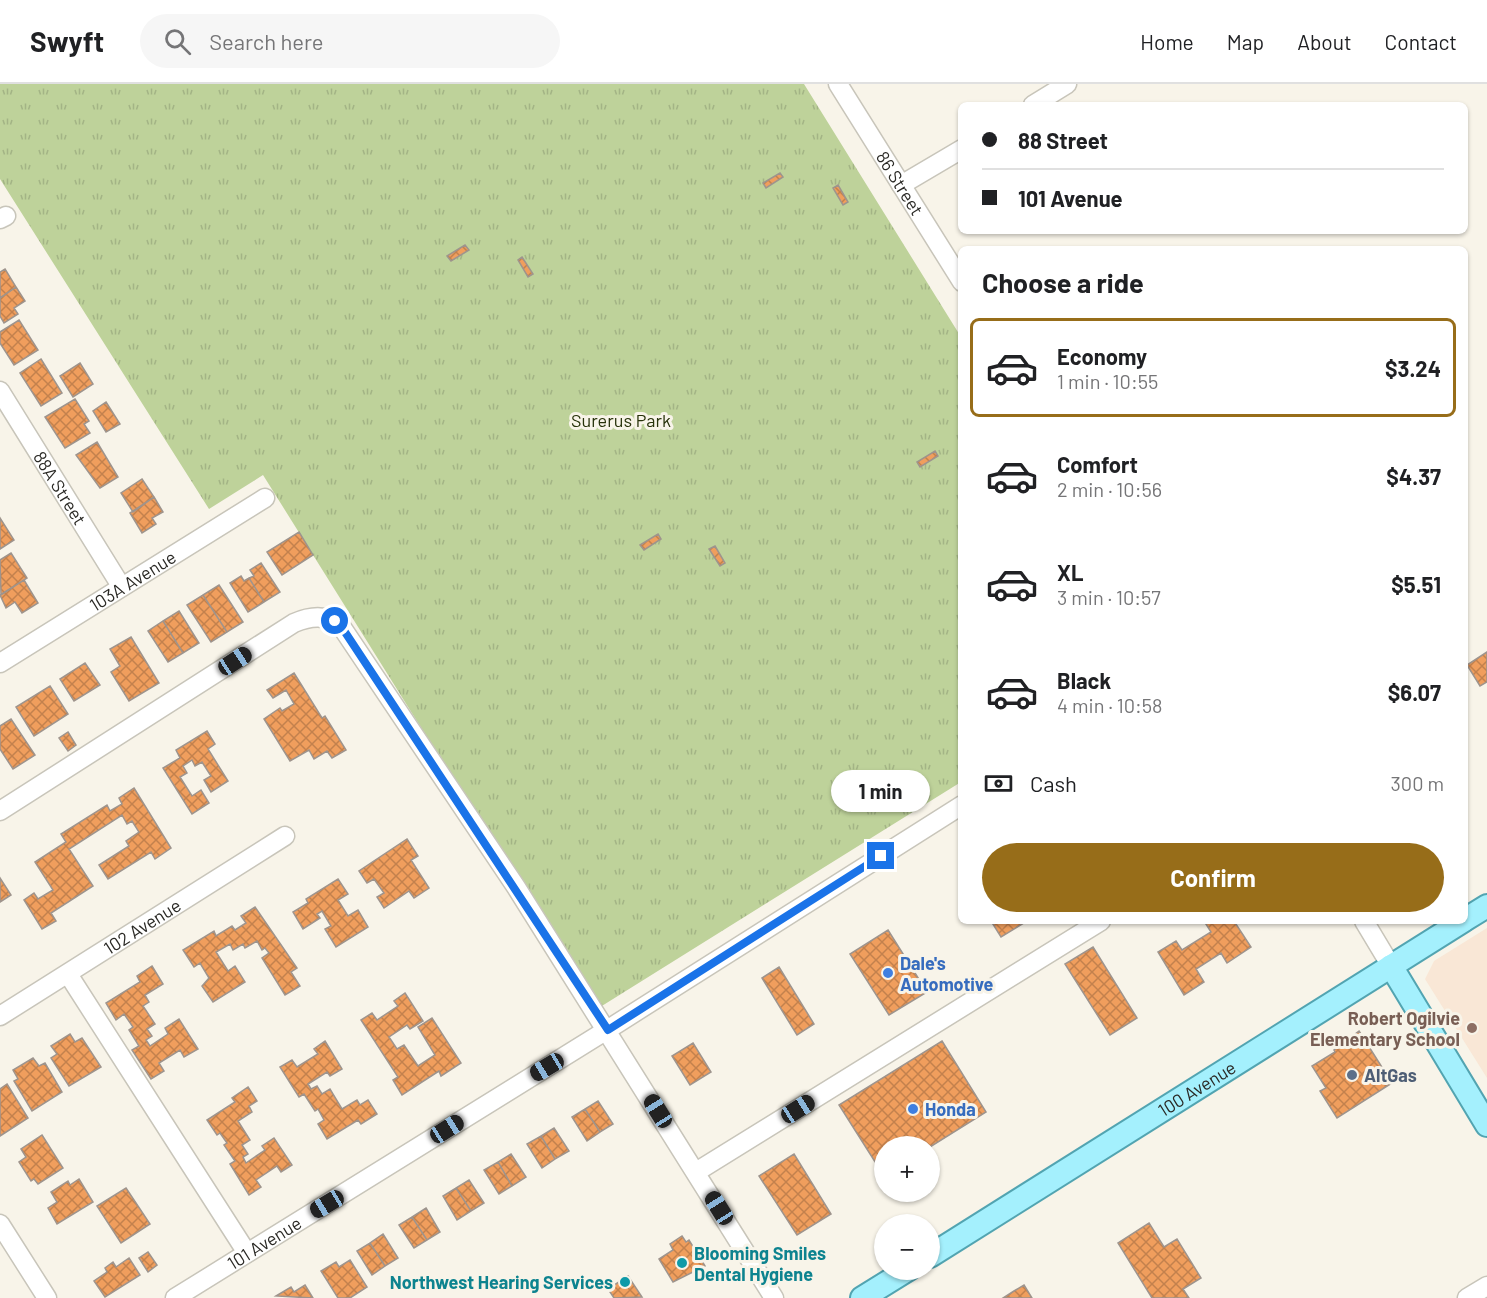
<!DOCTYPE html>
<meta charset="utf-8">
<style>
body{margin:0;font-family:Barlow,sans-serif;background:#f6f6f6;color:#202124;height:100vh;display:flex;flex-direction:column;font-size:22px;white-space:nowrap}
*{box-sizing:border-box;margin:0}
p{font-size:20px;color:#757577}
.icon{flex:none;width:33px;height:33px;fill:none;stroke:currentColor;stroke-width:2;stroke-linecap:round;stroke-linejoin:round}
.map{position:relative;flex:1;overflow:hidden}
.panel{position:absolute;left:958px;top:162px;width:510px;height:678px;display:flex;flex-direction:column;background:#fff;border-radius:9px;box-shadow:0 2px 4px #0004}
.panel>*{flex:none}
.banner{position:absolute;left:958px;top:18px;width:510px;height:132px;border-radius:9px;box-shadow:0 2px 4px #0004;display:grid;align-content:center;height:132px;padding:0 24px;background:#fff}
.controls{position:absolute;left:874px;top:1052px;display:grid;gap:12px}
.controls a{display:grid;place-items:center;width:66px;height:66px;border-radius:50%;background:#fff;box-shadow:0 2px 4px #0004;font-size:30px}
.end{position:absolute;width:27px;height:27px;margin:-14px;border:8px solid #1a73e8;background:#fff;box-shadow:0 0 0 3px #fff}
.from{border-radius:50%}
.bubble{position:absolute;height:42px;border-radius:21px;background:#fff;box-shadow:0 2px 4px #0004;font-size:20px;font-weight:700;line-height:42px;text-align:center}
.car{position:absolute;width:18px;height:36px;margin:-18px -9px;border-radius:8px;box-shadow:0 0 4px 2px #0007;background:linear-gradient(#222 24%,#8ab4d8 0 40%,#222 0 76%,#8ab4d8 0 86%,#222 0)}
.banner b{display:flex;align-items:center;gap:21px;height:57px;font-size:22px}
.banner b+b{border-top:2px solid #e0e0e0}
.banner i{width:15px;height:15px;background:#202124}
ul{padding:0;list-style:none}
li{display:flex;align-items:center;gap:18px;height:99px;margin:0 12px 9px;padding:0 12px;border:3px solid transparent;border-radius:9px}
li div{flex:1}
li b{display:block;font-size:22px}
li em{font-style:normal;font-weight:700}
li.on{border-color:#976d19}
li>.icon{width:54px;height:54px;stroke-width:1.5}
h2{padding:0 24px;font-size:27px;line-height:72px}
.pay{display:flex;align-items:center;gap:15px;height:66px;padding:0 24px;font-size:22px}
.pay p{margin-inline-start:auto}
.primary-button{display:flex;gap:12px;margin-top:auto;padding:12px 24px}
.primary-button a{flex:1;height:69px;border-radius:36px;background:#976d19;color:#fff;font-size:24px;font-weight:700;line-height:69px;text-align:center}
header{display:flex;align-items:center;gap:36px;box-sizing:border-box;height:84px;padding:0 30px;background:#fff;border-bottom:2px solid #e0e0e0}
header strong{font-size:28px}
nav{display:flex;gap:33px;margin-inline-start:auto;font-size:21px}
.search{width:420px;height:54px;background:#f6f6f6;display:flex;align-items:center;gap:15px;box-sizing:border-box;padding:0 21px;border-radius:33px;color:#757577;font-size:22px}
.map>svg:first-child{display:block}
.education{fill:#f9e7d6}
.park{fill:url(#park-tufts)}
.building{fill:url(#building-cross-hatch);stroke:#9e948d;stroke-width:1.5}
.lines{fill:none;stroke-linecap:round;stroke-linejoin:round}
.minor-casing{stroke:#c8c5ba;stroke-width:21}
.major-casing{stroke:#52a4b1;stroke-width:26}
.minor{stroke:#fff;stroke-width:18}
.major{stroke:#a4f0fd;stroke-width:22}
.route{stroke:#1a73e8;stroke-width:8}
.shop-dot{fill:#3f7fe0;stroke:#f8f4e9;stroke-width:2}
.education-dot{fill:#8d6e63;stroke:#f8f4e9;stroke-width:2}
.service-dot{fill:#5c6f8a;stroke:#f8f4e9;stroke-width:2}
.culture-dot{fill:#0f9aa8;stroke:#f8f4e9;stroke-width:2}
.labels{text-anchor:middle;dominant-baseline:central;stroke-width:6;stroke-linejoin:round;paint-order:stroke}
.street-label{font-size:18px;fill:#2a2925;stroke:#f8f4e9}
.park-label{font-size:18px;fill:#27320a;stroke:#f8f4e9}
.shop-label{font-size:18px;font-weight:bold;fill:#366cbe;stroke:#f8f4e9;text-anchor:start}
.education-label{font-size:18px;font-weight:bold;fill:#785e54;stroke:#f8f4e9;text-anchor:end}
.service-label{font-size:18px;font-weight:bold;fill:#4e5e75;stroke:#f8f4e9;text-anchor:start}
.culture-label{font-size:18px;font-weight:bold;fill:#0d838f;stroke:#f8f4e9;text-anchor:start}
</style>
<header>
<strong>Swyft</strong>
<div class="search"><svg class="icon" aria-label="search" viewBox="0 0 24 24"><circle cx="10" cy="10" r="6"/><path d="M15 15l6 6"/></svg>Search here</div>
<nav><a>Home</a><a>Map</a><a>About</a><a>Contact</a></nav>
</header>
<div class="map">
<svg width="1487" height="1214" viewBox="0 0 1487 1214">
<defs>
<pattern id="park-tufts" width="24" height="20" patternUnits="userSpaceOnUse" patternTransform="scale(1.5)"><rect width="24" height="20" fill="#bed29a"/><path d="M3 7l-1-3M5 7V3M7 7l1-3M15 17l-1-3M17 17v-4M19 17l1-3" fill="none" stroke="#a3b485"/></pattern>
<pattern id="building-cross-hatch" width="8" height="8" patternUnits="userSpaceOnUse" patternTransform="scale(1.5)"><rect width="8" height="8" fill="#f09e5d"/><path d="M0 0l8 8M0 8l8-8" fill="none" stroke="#c3814d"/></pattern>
</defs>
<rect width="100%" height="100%" fill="#f8f4e9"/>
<path class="education" d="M1487,844V994L1425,895L1434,877Z"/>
<path class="park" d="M0,0H804L961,253V698L597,925L263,391L209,425L0,95Z"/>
<path class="building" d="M780,89L783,93L766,104L763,99Z
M838,101L848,118L843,121L833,104Z
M465,161L469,166L451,177L447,172Z
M522,173L533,190L528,193L518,176Z
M5,185L16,203L0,214V188Z
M16,203L25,217L14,224L18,230L4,239L0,232V214Z
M19,236L38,266L14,281L0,259V248Z
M41,275L62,309L41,322L20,289Z
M80,279L93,300L73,313L60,292Z
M75,315L89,337L84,340L90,349L65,364L45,333Z
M106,318L120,340L106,348L93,327Z
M97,358L118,393L100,404L76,371Z
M935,367L938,372L920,383L917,378Z
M142,395L154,413L133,428L121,409Z
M154,413L163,428L152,434L156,440L142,449L130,429Z
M0,434L14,456L0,465Z
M299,448L313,471L282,491L267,468Z
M658,450L661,455L644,466L640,461Z
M715,462L725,479L720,482L709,465Z
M11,469L27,494L1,511L0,476Z
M261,479L280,508L264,518L249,494L254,492L250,486Z
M241,492L244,497L249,494L264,518L248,528L230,499Z
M24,496L38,519L22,529L15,518L6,524L0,511Z
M219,501L243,538L227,548L203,511Z
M203,511L227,548L211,558L187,521Z
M179,527L199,559L183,569L163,537Z
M163,537L183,569L168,578L148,547Z
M131,553L159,599L129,617L111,588L120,582L110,565Z
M1487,568V598L1480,602L1467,581Z
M85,579L100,601L74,617L60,595Z
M294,589L322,634L325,632L346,666L332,674L327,667L314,675L309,666L290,677L264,635L280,624L282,627L294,620L286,606L273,614L267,606Z
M50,602L68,630L34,652L16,623Z
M11,635L35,671L13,685L0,665V642Z
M207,647L215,660L208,665L228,697L211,708L204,696L211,692L202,678L195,682L192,676L183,682L187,689L180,693L192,712L201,706L209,719L192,730L163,684L180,674L176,666Z
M68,648L76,661L68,667L59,654Z
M134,704L171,764L155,775L151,768L108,795L99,781L129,762L126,757L139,748L132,737L127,740L122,731L69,765L93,802L51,829L56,837L42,845L24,816L34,809L38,815L53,806L35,778L66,758L61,750L107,721L110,727L122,720L119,714Z
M407,755L418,772L411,776L429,804L414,814L409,807L384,824L377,813L384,809L374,795L367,799L359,787Z
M0,794L11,811L0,818Z
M338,795L348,810L338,816L348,832L358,826L368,843L336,863L325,845L331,842L322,827L317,830L320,834L303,845L293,828L308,819L306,815Z
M255,823L297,884L291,888L300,902L285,911L262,874L269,869L265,864L262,866L257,857L245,864L243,860L233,866L230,860L216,868L228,887L235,882L245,898L213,918L202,902L209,894L200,879L194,883L183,866L214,847L216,852L232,842L235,846L246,839L241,832Z
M991,837H1027L1001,853Z
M1204,837H1234L1251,863L1227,879L1221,869L1196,885L1204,898L1184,911L1158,868L1176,857L1182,866L1211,848Z
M888,846L927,908L889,931L850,870Z
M1093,863L1137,934L1110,951L1065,880Z
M152,882L163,900L145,911L149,918L143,922L155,940L147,945L152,952L146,956L150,962L168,950L165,944L179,935L198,965L184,973L180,966L159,979L164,987L151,995L132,966L139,962L129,946L133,943L124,930L116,936L106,919L140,898L137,892Z
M779,883L814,940L797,951L762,894Z
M405,909L423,937L410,945L407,941L389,953L397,965L404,961L418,982L435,971L418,943L432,934L461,979L441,992L439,987L402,1011L393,996L398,993L361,936L372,929L377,936L398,922L394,917Z
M1359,947L1392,999L1337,1034L1320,1007L1326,1004L1312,982L1335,968L1334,966Z
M70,950L75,958L82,954L101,983L69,1002L51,974L57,970L51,962Z
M325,957L342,985L330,992L327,988L308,1000L311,1005L317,1002L322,1010L330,1005L342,1025L357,1016L360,1021L368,1016L377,1030L361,1040L358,1036L327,1055L318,1040L324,1036L318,1025L315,1027L304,1010L299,1013L280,983L292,976L297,983L318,970L314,965Z
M942,957L986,1028L930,1063L885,1062L884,1092L839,1021Z
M693,959L711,988L690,1001L672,972Z
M33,974L39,982L45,979L62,1008L32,1027L14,997L18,995L13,986Z
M7,1000L28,1034L0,1052V1005Z
M248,1003L257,1017L249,1022L252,1028L238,1037L250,1056L242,1061L248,1070L243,1073L246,1079L265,1066L262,1062L274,1054L292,1081L281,1088L277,1082L256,1096L261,1103L249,1111L230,1080L235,1077L224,1061L227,1059L220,1049L217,1051L207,1036L235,1018L232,1014Z
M598,1017L613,1040L600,1048L585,1025Z
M585,1025L600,1048L587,1057L572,1033Z
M554,1044L569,1067L555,1075L541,1052Z
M42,1051L63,1084L38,1100L34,1095L31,1097L19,1078L26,1073L21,1065Z
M541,1052L555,1075L542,1084L527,1060Z
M511,1070L526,1093L512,1102L498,1078Z
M794,1070L831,1130L797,1151L759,1092Z
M498,1078L512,1102L499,1110L484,1086Z
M79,1095L93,1118L57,1140L48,1124L57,1118L51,1108L68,1097L70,1101Z
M469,1096L484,1119L471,1127L456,1104Z
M126,1104L150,1140L121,1159L97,1122Z
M456,1104L471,1127L457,1136L443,1112Z
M426,1124L440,1148L427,1156L412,1133Z
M412,1133L427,1156L414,1164L399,1141Z
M1149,1139L1164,1163L1177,1155L1201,1194L1183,1205L1189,1214H1152L1118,1159Z
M383,1150L398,1174L385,1182L370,1159Z
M682,1152L686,1158L689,1156L705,1182L673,1198L659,1175L673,1166L670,1160Z
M370,1159L385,1182L372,1191L357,1167Z
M148,1168L157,1181L148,1188L139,1174Z
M129,1174L140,1191L105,1213L94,1197L107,1188L105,1184L113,1178L116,1183Z
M350,1176L367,1203L350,1214H338L321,1187L336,1178L339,1183Z
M628,1192L642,1213L614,1214L608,1205Z
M305,1201L313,1214L276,1212L291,1203L294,1208Z
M1024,1201L1032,1214H1003L1014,1207Z"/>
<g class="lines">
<defs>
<g id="minor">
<path id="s1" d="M838,0L962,198"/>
<path d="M1033,21L1067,0"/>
<path d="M901,101L962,65"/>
<path d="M0,135L6,132"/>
<path id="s2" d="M0,307L121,502"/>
<path id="s3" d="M0,579L265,414"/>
<path d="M0,727L294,539C310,532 327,530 341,542L516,803L774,1214"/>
<path d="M1364,837L1391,882"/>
<path d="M68,890L247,1169"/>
<path id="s4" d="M0,932L285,752"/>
<path d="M696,1088L1101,837"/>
<path d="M0,1140L47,1214"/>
<path id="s5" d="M175,1214L618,939L962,721"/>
<path d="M1467,1214L1487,1202"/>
</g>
<g id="major">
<path d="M1466,835L1487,822"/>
<path d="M1391,882L1487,1041"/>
<path id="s6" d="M930,1172L1463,837"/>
<path d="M862,1214L909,1185"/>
</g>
</defs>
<use href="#minor" class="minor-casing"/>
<use href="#major" class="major-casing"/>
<use href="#minor" class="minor"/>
<use href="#major" class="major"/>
</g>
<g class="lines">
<path class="route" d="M335,537L341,542L608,946L881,772"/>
</g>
<g class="shop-dot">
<circle cx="888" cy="889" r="6"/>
<circle cx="913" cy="1025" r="6"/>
</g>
<circle class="education-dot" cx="1472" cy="944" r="6"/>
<circle class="service-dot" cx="1352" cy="991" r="6"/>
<g class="culture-dot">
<circle cx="682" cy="1179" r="6"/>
<circle cx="625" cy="1198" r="6"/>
</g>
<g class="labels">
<g class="street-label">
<text stroke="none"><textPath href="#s1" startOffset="117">86 Street</textPath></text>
<text stroke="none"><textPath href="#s2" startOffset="114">88A Street</textPath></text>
<text stroke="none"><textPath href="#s3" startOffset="156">103A Avenue</textPath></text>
<text stroke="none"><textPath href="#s4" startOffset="168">102 Avenue</textPath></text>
<text stroke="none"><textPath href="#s6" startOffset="315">100 Avenue</textPath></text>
<text stroke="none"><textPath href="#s5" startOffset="105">101 Avenue</textPath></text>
</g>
<g class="park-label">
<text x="621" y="336">Surerus Park</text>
</g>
<g class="shop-label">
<text x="900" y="879">Dale's<tspan x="900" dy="21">Automotive</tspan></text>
<text x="925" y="1025">Honda</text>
</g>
<g class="education-label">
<text x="1460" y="934">Robert Ogilvie<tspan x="1460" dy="21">Elementary School</tspan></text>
</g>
<g class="service-label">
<text x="1364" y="991">AltGas</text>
</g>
<g class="culture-label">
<text x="694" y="1169">Blooming Smiles<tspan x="694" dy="21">Dental Hygiene</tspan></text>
<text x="613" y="1198" text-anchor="end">Northwest Hearing Services</text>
</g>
</g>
</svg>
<div class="controls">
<a>+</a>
<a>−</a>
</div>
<i class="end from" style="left:335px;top:537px"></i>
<i class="end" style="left:881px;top:772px"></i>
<div class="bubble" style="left:831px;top:686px;width:99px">1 min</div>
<i class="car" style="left:235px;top:577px;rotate:57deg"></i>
<i class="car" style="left:547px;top:983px;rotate:239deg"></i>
<i class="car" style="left:798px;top:1025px;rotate:58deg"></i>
<i class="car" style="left:658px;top:1027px;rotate:328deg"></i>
<i class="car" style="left:447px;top:1045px;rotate:58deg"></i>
<i class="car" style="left:327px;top:1120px;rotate:239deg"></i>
<i class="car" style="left:719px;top:1124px;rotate:328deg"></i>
<div class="banner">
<b><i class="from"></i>88 Street</b>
<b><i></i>101 Avenue</b>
</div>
<section class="panel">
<h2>Choose a ride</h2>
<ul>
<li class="on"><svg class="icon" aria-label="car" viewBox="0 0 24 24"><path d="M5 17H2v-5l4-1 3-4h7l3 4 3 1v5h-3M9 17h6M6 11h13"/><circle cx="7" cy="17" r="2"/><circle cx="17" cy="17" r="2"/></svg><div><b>Economy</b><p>1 min · 10:55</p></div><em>$3.24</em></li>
<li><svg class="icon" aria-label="car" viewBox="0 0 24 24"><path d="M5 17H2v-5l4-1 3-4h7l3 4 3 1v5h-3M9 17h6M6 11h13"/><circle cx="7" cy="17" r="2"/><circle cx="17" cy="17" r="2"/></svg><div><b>Comfort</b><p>2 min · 10:56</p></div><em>$4.37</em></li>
<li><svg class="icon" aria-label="car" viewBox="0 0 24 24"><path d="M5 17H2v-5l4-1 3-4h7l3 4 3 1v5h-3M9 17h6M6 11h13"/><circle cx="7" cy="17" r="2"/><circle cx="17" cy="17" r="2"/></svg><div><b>XL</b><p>3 min · 10:57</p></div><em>$5.51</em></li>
<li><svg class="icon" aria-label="car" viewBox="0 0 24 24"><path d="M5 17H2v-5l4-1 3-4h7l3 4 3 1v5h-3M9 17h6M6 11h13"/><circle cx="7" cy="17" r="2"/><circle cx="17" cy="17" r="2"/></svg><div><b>Black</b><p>4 min · 10:58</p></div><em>$6.07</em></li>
</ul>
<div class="pay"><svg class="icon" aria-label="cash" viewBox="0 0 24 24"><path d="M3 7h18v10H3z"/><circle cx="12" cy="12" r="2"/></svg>Cash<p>300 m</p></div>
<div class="primary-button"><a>Confirm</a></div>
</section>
</div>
